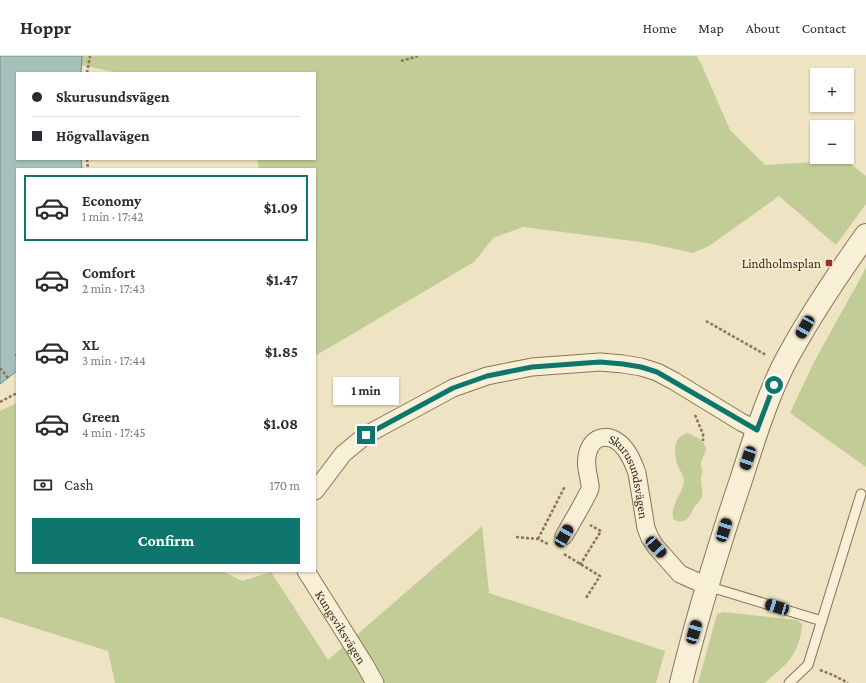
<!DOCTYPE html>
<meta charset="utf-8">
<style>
body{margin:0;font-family:"Crimson Pro",serif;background:#f2f2f3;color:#2b2b33;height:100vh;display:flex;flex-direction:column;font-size:15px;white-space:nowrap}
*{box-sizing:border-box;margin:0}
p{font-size:13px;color:#7c7c81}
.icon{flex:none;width:22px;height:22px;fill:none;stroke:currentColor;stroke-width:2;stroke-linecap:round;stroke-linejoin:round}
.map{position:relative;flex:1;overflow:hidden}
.panel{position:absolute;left:16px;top:112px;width:300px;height:404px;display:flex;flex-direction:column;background:#fff;border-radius:0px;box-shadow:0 1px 3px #0004}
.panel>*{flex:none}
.banner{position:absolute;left:16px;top:16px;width:300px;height:88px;border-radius:0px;box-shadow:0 1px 3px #0004;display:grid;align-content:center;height:88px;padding:0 16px;background:#fff}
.buttons{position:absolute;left:810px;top:12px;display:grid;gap:8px}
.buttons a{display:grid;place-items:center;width:44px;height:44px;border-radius:0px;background:#fff;box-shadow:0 1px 3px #0004;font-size:20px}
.end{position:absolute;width:18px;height:18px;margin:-9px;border:5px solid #0f766e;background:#fff;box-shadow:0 0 0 2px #fff}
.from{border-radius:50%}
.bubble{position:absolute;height:28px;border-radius:0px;background:#fff;box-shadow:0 1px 3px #0004;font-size:13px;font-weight:700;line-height:28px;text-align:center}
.car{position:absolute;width:12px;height:24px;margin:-12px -6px;border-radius:5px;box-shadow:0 0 3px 1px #0007;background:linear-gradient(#222 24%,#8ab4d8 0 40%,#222 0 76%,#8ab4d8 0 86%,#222 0)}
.banner b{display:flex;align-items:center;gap:14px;height:38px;font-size:15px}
.banner b+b{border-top:1px solid #e1e1e2}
.banner i{width:10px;height:10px;background:#2b2b33}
ul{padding:7px 0 0;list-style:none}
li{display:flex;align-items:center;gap:12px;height:66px;margin:0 8px 6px;padding:0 8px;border:2px solid transparent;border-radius:0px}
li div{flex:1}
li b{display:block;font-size:15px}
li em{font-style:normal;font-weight:700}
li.on{border-color:#0f766e}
li>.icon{width:36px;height:36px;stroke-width:1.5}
.pay{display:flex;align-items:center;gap:10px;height:44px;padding:0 16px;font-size:15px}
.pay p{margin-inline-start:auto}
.primary-button{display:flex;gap:8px;margin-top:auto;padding:8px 16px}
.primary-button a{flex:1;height:46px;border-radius:0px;background:#0f766e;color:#fff;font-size:16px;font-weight:700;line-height:46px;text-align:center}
header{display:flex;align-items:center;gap:24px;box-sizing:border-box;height:56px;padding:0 20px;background:#fff;border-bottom:1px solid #e1e1e2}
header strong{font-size:19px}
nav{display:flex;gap:22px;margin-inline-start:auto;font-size:14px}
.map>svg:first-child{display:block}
.green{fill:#c2cc97}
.water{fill:#a5c0ba;stroke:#6c8e88}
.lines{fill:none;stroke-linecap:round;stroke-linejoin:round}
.service-casing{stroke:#88755a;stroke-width:11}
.minor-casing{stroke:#88755a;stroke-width:19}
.tertiary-casing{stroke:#88755a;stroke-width:24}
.path{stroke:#88755a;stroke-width:2.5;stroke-dasharray:3 2;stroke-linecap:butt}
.service{stroke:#f8f0d6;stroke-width:9}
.minor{stroke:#f8f0d6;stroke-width:17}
.tertiary{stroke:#f8f0d6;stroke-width:22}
.route{stroke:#0f766e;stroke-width:5}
.poi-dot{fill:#96302a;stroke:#f5edd2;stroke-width:1.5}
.labels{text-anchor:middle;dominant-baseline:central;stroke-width:4;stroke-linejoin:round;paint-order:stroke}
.poi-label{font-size:13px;fill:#372c1e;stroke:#f5edd2;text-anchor:end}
.street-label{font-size:13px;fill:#372c1e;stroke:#f5edd2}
</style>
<header>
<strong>Hoppr</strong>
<nav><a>Home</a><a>Map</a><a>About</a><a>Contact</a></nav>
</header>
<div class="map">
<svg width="866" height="627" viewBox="0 0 866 627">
<rect width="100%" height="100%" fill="#eee3c3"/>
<path class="green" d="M82,0H697L703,12L730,74L765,109L813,106L837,101H842L866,120V148L836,189L779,140L709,190L693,197L648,187L523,171L493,182L474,206L315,300V113H259L257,103H315V17H119L81,9Z
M866,212V411L790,357L814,306Z
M17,347V515H222L242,525L271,516L328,604L482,470L489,537L665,595L656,627H115L108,595L0,561V355Z
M688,377C693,380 703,383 705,389C708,397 701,401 701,409C701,415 703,410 702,415C702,419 701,421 701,424C701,429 703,435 702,440C701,444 698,447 695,450C690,459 686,471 673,463C673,460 672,457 673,454C675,444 683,435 684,425C684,418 679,414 677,408C674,395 673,380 688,377Z
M723,556L797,564L802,568C802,578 797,595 790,603C783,612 773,619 765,627H698L717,558Z"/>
<path class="water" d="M0,0H82L81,17H17V103H81L82,113H17V315L0,328Z"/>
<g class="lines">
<defs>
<path id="service" d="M707,530L822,565
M789,627L808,609L861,438"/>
<g id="minor">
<path d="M315,435L343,398L366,379L453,332L487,320L532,311L600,306L623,308L641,311L657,316L674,325L741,366L757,374"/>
<path id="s1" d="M564,480C571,468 578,456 585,443C586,440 590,435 590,432C591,430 589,426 589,423C587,414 585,405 588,396C594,376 614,378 625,393C631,400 634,409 637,417L646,472L650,482L656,491L680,518L707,530"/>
<path id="s2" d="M306,515L365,609L375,627"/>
</g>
<path id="tertiary" d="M681,627C698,557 719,489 742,421C754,383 766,345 783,310C807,264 836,221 866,179"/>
</defs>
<use href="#service" class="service-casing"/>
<use href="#minor" class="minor-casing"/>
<use href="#tertiary" class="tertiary-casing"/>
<path class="path" d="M401,5L418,0
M87,17L90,0
M87,103L88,113
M706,265L766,299
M16,298L17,300
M0,312L8,322
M0,346L17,337
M695,359L703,378V385
M516,481L538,483L548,488
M538,483L565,430
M564,498L600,520L586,542
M580,509L601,475L590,469
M820,614L833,619L848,627"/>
<use href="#service" class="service"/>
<use href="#minor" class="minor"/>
<use href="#tertiary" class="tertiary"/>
</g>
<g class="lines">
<path class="route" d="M366,379L453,332L487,320L532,311L600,306L623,308L641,311L657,316L757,374L774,329"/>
</g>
<rect class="poi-dot" x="825" y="203" width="8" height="8" rx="2"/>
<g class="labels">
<g class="poi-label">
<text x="821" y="207">Lindholmsplan</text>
</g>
<g class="street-label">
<text stroke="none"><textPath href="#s1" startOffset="166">Skurusundsvägen</textPath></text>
<text stroke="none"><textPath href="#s2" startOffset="66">Kungsviksvägen</textPath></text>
</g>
</g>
</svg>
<div class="buttons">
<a>+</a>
<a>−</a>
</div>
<i class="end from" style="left:774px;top:329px"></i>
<i class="end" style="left:366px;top:379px"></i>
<div class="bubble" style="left:333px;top:321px;width:66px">1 min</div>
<i class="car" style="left:805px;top:271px;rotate:210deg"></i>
<i class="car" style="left:748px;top:402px;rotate:198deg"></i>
<i class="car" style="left:724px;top:474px;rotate:17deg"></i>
<i class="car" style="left:564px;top:480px;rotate:30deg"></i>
<i class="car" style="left:656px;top:491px;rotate:138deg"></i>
<i class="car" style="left:777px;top:551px;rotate:287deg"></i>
<i class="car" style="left:694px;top:576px;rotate:16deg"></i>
<div class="banner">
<b><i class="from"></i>Skurusundsvägen</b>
<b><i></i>Högvallavägen</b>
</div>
<section class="panel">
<ul>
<li class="on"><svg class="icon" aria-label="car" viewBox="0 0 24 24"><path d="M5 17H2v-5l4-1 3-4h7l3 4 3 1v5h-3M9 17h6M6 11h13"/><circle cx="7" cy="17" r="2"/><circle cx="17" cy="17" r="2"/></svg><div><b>Economy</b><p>1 min · 17:42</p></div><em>$1.09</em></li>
<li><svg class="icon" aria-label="car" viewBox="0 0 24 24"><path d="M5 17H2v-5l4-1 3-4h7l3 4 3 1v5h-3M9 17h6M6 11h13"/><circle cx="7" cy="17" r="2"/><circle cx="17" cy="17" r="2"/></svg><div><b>Comfort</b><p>2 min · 17:43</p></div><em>$1.47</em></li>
<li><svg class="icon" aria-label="car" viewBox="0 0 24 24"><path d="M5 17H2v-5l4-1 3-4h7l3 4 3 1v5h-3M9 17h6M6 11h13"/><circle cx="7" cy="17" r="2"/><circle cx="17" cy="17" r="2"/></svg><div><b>XL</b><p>3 min · 17:44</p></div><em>$1.85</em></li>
<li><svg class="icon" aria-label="car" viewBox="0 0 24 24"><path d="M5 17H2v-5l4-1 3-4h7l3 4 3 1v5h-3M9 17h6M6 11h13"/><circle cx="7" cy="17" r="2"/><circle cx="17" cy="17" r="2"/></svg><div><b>Green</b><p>4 min · 17:45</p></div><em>$1.08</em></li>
</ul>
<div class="pay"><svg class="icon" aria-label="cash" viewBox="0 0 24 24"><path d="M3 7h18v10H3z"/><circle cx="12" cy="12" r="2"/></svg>Cash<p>170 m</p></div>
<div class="primary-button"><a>Confirm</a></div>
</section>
</div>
